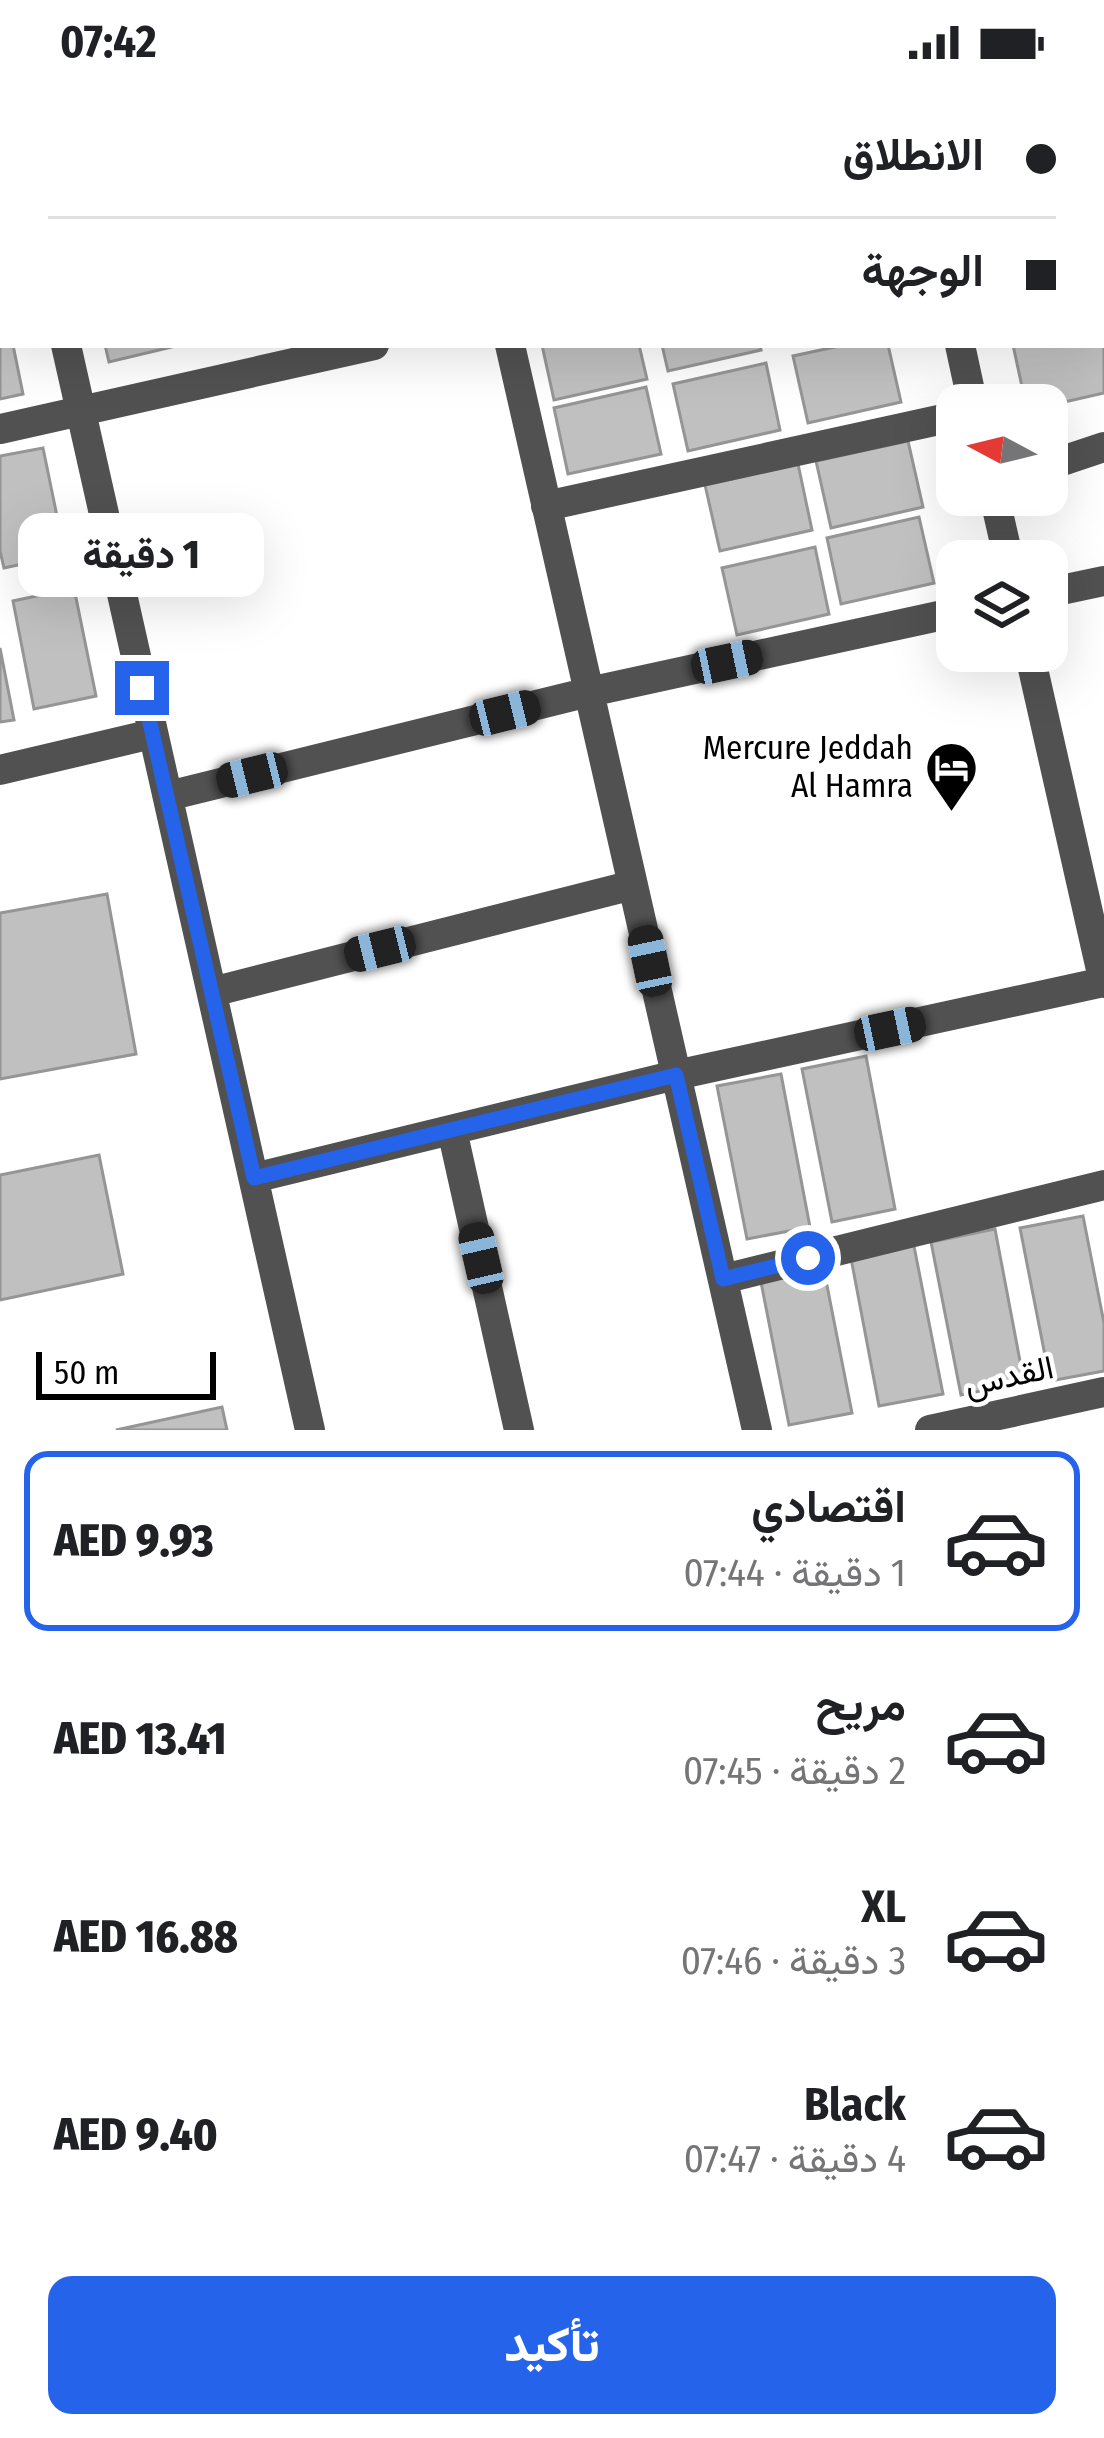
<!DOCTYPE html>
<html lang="ar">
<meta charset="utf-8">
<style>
body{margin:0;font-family:"Fira Sans Condensed",Vazirmatn,sans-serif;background:#f2f2f2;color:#202124;direction:rtl;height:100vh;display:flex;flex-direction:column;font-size:45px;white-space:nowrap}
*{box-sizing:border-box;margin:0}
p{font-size:39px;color:#757577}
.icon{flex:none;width:66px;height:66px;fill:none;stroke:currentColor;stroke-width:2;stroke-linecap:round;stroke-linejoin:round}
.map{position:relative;height:1346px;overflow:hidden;direction:ltr}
.sheet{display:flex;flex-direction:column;background:#fff;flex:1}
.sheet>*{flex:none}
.top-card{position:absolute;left:0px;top:0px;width:1104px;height:264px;box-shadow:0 12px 48px #0002;direction:rtl;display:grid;align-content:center;height:264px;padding:0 48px;background:#fff}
.needle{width:78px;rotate:277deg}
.tools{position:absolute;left:936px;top:300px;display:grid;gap:24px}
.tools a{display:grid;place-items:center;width:132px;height:132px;border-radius:24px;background:#fff;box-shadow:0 12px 48px #0002;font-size:60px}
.scale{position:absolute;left:36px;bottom:30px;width:180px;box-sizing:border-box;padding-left:12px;border:6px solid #000;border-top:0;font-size:33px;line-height:42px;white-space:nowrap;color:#000;-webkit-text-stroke:9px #fff;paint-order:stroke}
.end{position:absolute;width:54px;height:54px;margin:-27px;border:15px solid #2563eb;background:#fff;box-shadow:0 0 0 6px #fff}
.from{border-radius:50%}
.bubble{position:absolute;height:84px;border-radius:24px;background:#fff;box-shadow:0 12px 48px #0002;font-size:39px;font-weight:800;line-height:84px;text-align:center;direction:rtl}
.car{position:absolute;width:36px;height:72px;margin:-36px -18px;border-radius:15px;box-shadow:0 0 9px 3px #0007;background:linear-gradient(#222 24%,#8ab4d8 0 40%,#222 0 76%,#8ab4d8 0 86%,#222 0)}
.top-card b{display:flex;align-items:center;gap:42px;height:114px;font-size:45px}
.top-card b+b{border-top:3px solid #e0e0e0}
.top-card i{width:30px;height:30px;background:#202124}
ul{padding:21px 0 0;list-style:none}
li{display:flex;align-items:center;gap:36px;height:180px;margin:0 24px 18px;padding:0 24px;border:6px solid transparent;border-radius:24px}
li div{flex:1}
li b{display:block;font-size:45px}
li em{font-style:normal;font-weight:800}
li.current{border-color:#2563eb}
li>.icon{width:108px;height:108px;stroke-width:1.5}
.primary-button{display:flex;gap:24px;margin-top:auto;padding:24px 48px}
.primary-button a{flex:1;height:138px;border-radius:24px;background:#2563eb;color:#fff;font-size:48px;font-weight:800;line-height:138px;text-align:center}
.status{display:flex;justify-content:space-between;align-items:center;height:84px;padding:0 60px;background:#fff;direction:ltr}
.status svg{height:33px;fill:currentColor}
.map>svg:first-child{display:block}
.building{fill:#c0c0c0;stroke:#959595;stroke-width:3}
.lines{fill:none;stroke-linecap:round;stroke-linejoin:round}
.minor{stroke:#515151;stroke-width:30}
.route{stroke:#2563eb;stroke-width:15}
.labels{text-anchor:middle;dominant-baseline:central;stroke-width:9;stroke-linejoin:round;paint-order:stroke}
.poi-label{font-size:33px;fill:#000;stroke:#fff;text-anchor:end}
.street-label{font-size:33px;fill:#000;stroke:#fff}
</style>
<div class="status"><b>07:42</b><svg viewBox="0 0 49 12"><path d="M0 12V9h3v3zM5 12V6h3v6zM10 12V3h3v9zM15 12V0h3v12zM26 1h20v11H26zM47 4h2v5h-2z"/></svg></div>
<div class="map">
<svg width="1104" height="1346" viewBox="0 0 1104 1346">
<rect width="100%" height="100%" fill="#fff"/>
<path class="building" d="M484,0H584L571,3H485Z
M1101,149H1104V309L1047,322L1026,321L1013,261H1101Z
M0,199L3,214V261H13L23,310L0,315Z
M105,261H180L109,278Z
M542,261H639L647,295L554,316Z
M662,261H760L761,266L668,287Z
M844,261H888L901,318L808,339L793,272Z
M766,279L780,346L688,367L673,300Z
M646,303L661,370L568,390L554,324Z
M908,357L923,423L831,444L816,377Z
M43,364L65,471L4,484L0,467V372Z
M798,380L812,446L720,467L705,401Z
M919,433L934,499L841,520L827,454Z
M815,463L829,530L737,551L722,484Z
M74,504L96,612L34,625L13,517Z
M0,564L14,636L0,638Z
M107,810L136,970L0,995V829Z
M866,972L895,1125L832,1138L802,985Z
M781,990L810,1143L747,1155L717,1002Z
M99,1071L123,1190L0,1216V1091Z
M1083,1132L1104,1239V1287L1050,1297L1020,1144Z
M995,1145L1024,1298L961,1311L931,1158Z
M913,1157L943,1310L879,1322L850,1169Z
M822,1176L852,1329L789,1341L759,1188Z
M222,1323L227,1346H116Z"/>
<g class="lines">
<path class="minor" d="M7,0V3
M450,0L451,3
M900,0L901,3
M66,261L310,1346
M510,261L757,1346
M960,261L973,321
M0,345L374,261
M1047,382L1104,363
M994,411L1009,477
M546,422L957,332
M1047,509L1104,497
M1029,567L1104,899
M0,686L152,650
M168,712L589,608L957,528
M212,908L633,801
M452,1046L519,1346
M254,1094L676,991L1104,898
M723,1195L1104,1101
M930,1346L1104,1308"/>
</g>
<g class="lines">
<path class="route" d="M142,604L254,1094L676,991L723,1195L808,1174"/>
</g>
<defs>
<symbol id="hotel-pin" viewBox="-11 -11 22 30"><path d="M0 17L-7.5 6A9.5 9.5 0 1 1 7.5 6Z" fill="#000" stroke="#fff"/><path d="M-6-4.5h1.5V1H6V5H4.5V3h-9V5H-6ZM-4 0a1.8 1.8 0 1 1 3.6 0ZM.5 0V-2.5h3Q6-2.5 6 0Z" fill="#fff"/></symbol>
</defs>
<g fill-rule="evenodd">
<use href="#hotel-pin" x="922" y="654" width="59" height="81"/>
</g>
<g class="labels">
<g class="poi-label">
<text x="913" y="664">Mercure Jeddah<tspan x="913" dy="38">Al Hamra</tspan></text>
</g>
<g class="street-label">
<text transform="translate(1009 1292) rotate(-12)">القدس</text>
</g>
</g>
</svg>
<div class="tools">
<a><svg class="needle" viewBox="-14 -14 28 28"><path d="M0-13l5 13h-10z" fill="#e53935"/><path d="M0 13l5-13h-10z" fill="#757577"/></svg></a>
<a><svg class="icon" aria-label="layers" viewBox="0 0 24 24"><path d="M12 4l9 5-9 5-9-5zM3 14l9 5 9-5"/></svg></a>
</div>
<div class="scale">50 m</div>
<i class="end from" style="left:808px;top:1174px"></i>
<i class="end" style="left:142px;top:604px"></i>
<div class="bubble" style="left:18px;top:429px;width:246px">1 دقيقة</div>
<i class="car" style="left:727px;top:578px;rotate:78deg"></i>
<i class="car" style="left:505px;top:629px;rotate:76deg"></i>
<i class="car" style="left:252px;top:691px;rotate:256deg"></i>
<i class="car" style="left:380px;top:865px;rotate:256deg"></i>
<i class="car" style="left:650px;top:877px;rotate:348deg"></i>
<i class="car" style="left:890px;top:945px;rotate:78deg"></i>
<i class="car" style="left:481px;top:1174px;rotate:347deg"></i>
<div class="top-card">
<b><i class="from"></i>الانطلاق</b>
<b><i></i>الوجهة</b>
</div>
</div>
<section class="sheet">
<ul>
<li class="current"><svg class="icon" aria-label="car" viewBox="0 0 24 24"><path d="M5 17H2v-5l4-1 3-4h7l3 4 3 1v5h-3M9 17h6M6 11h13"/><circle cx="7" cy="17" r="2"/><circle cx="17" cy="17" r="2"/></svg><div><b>اقتصادي</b><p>1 دقيقة · 07:44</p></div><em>AED 9.93</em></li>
<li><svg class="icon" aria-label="car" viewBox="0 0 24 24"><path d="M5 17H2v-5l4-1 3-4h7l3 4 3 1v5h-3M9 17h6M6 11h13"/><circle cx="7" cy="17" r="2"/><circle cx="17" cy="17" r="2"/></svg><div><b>مريح</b><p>2 دقيقة · 07:45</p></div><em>AED 13.41</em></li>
<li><svg class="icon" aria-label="car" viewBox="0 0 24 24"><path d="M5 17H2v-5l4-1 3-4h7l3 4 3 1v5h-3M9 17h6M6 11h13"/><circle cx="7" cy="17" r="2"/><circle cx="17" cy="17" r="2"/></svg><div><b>XL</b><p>3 دقيقة · 07:46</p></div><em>AED 16.88</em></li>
<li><svg class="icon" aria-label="car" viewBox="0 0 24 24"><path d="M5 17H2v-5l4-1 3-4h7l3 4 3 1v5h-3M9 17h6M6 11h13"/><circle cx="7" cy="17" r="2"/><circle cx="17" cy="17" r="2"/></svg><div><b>Black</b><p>4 دقيقة · 07:47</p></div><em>AED 9.40</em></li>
</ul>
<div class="primary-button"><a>تأكيد</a></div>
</section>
